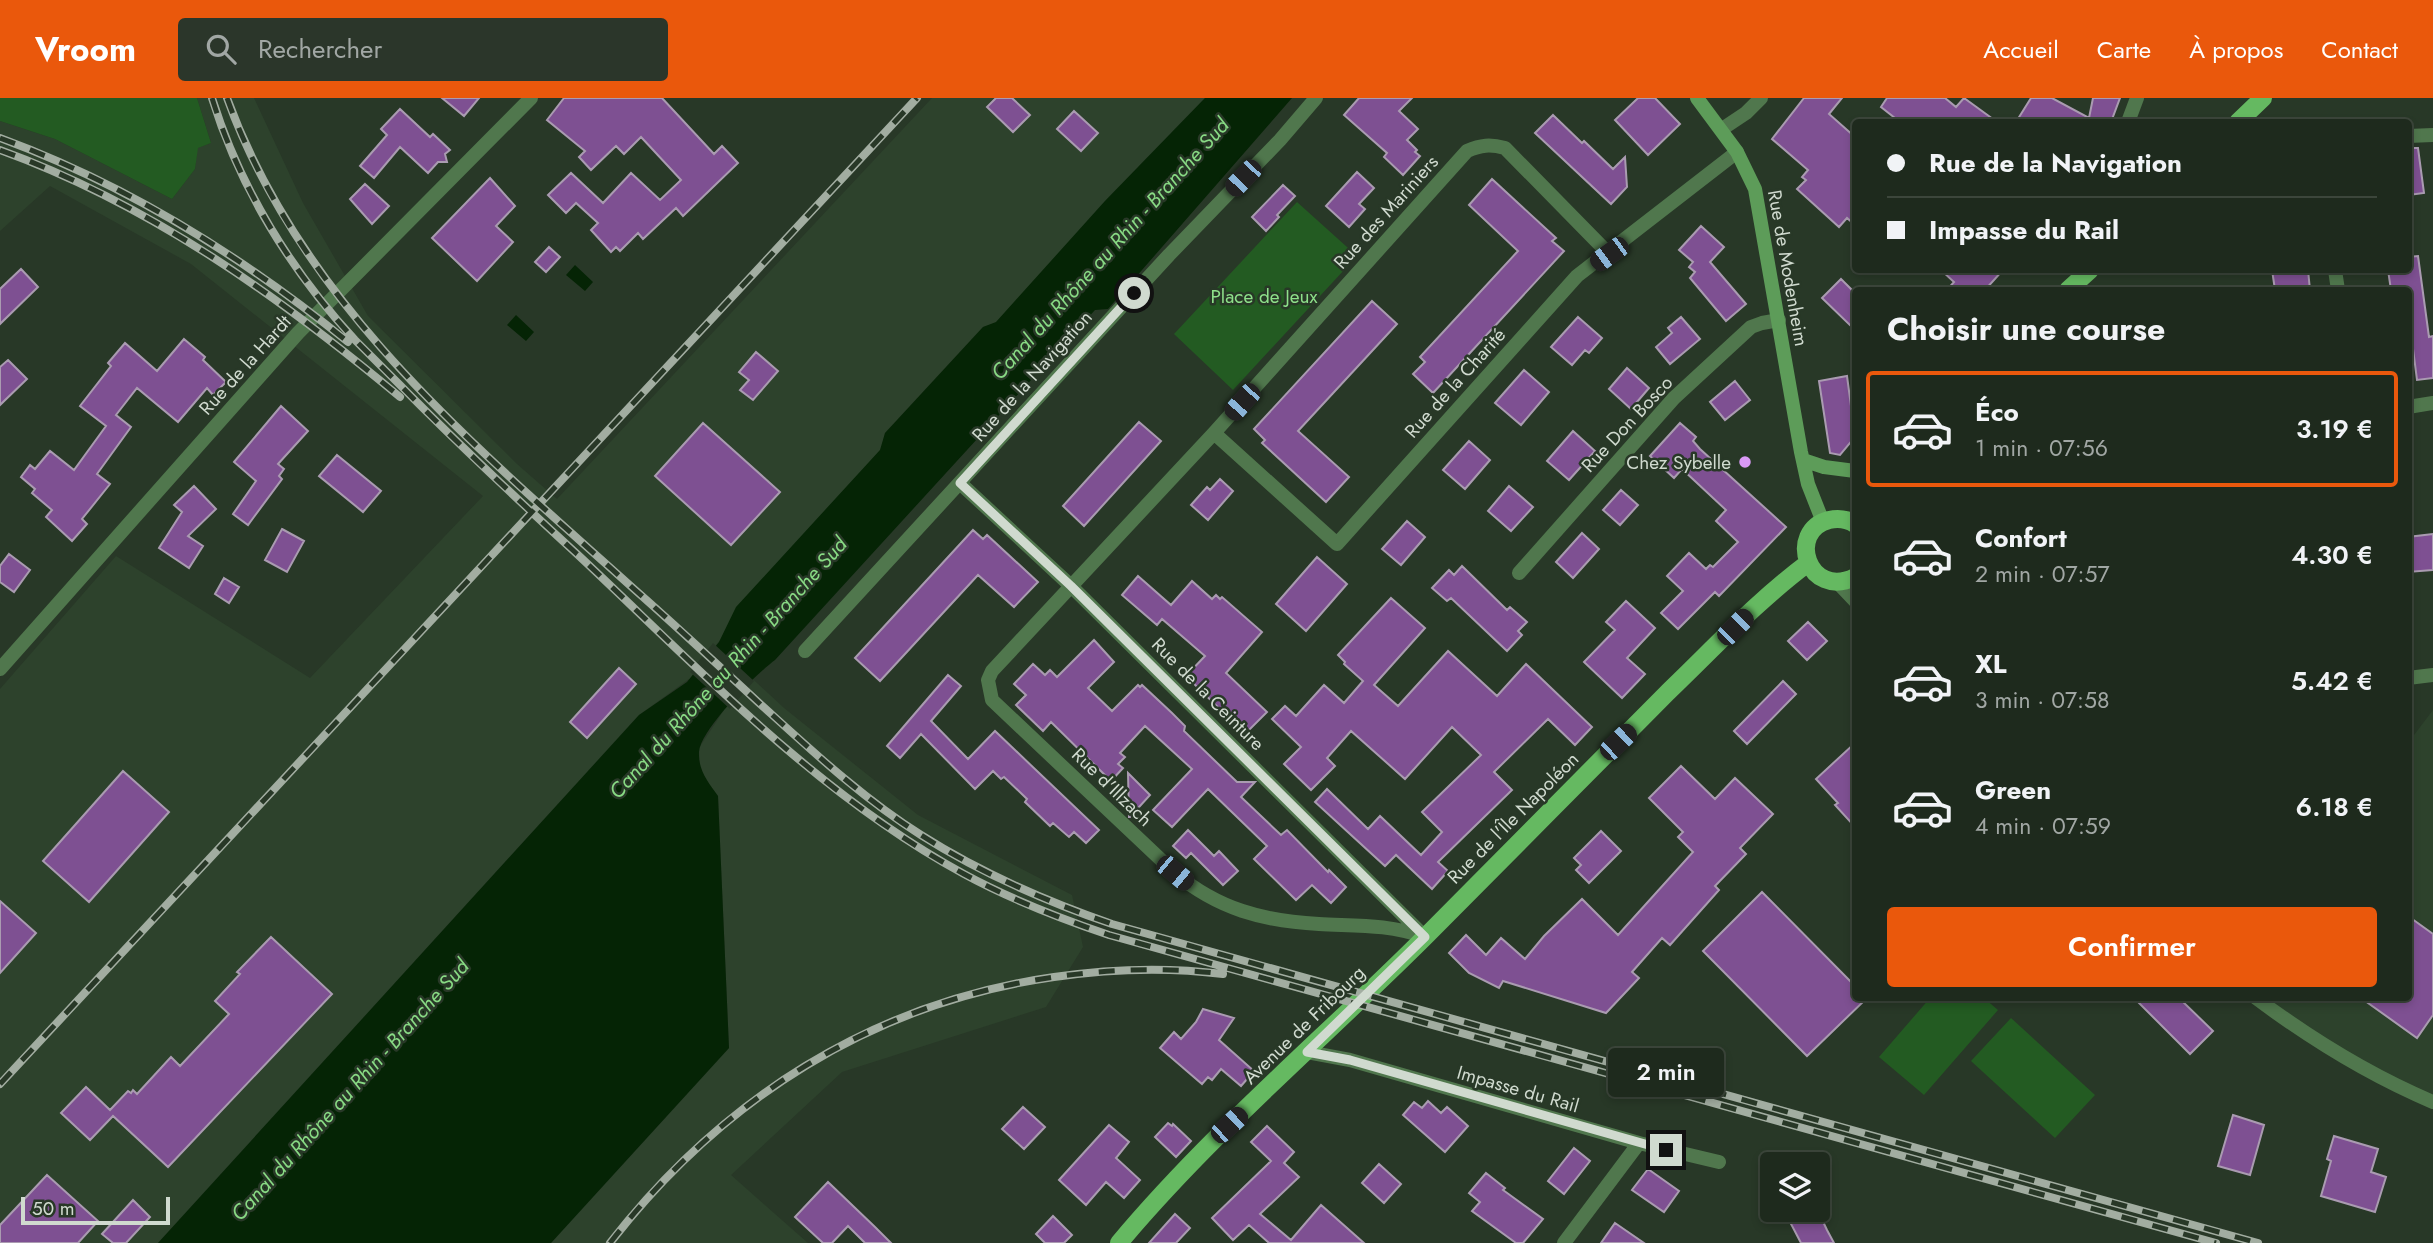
<!DOCTYPE html>
<html lang="fr">
<meta charset="utf-8">
<style>
body{margin:0;font-family:Jost,sans-serif;background:#2b362a;color:#f1f3f6;height:100vh;display:flex;flex-direction:column;font-size:26px;white-space:nowrap}
*{box-sizing:border-box;margin:0}
p{font-size:23px;color:#a1a7a4}
.icon{flex:none;width:38px;height:38px;fill:none;stroke:currentColor;stroke-width:2;stroke-linecap:round;stroke-linejoin:round}
.map{position:relative;flex:1;overflow:hidden}
.details{position:absolute;left:1852px;top:189px;width:560px;height:714px;display:flex;flex-direction:column;background:#1e2a1d;border-radius:7px;box-shadow:0 4px 10px #0003,0 0 0 2px #3c463b}
.details>*{flex:none}
.banner{position:absolute;left:1852px;top:21px;width:560px;height:154px;border-radius:7px;box-shadow:0 4px 10px #0003,0 0 0 2px #3c463b;display:grid;align-content:center;height:154px;padding:0 35px;background:#1e2a1d}
.buttons{position:absolute;left:1760px;top:1054px;display:grid;gap:14px}
.buttons a{display:grid;place-items:center;width:70px;height:70px;border-radius:7px;background:#1e2a1d;box-shadow:0 4px 10px #0003,0 0 0 2px #3c463b;font-size:35px}
.scale{position:absolute;left:21px;bottom:18px;width:149px;box-sizing:border-box;padding-left:7px;border:4px solid #d0dacf;border-top:0;font-size:19px;line-height:24px;white-space:nowrap;color:#d0dacf;-webkit-text-stroke:5px #283827;paint-order:stroke}
.end{position:absolute;width:32px;height:32px;margin:-16px;border:9px solid #d0dacf;background:#111;box-shadow:0 0 0 4px #111}
.from{border-radius:50%}
.bubble{position:absolute;height:49px;border-radius:7px;background:#1e2a1d;box-shadow:0 4px 10px #0003,0 0 0 2px #3c463b;font-size:23px;font-weight:600;line-height:49px;text-align:center}
.car{position:absolute;width:21px;height:42px;margin:-21px -10px;border-radius:9px;box-shadow:0 0 5px 2px #0007;background:linear-gradient(#222 24%,#8ab4d8 0 40%,#222 0 76%,#8ab4d8 0 86%,#222 0)}
.banner b{display:flex;align-items:center;gap:24px;height:66px;font-size:26px}
.banner b+b{border-top:2px solid #3c463b}
.banner i{width:18px;height:18px;background:#f1f3f6}
ul{padding:0;list-style:none}
li{display:flex;align-items:center;gap:21px;height:116px;margin:0 14px 10px;padding:0 21px;border:4px solid transparent;border-radius:7px}
li div{flex:1}
li b{display:block;font-size:26px}
li em{font-style:normal;font-weight:600}
li.current{border-color:#ea580c}
li>.icon{width:63px;height:63px;stroke-width:1.5}
h2{padding:0 35px;font-size:32px;line-height:84px}
.cta{display:flex;gap:14px;margin-top:auto;padding:14px 35px}
.cta a{flex:1;height:80px;border-radius:7px;background:#ea580c;color:#fff;font-size:28px;font-weight:600;line-height:80px;text-align:center}
header{display:flex;align-items:center;gap:42px;box-sizing:border-box;height:98px;padding:0 35px;background:#ea580c;color:#fff}
header strong{font-size:33px}
nav{display:flex;gap:38px;margin-inline-start:auto;font-size:24px}
.search{width:490px;height:63px;background:#2b362a;display:flex;align-items:center;gap:18px;box-sizing:border-box;padding:0 24px;border-radius:7px;color:#a1a7a4;font-size:26px}
.map>svg:first-child{display:block}
.built{fill:#2d422c}
.green{fill:#235b22}
.water{fill:#052405}
.pier{fill:#283827}
.building{fill:#7e5092;stroke:#aa9bb1;stroke-width:2}
.lines{fill:none;stroke-linecap:round;stroke-linejoin:round}
.minor{stroke:#50774d;stroke-width:14}
.tertiary{stroke:#50774d;stroke-width:14}
.secondary{stroke:#5d9c59;stroke-width:14}
.primary{stroke:#65b961;stroke-width:18}
.rail-casing{stroke:#a2ada1;stroke-width:8}
.rail{stroke:#283827;stroke-width:5;stroke-dasharray:16;stroke-linecap:butt}
.route{stroke:#d0dacf;stroke-width:9}
.poi-dot{fill:#da9af6;stroke:#283827;stroke-width:2.5}
.labels{text-anchor:middle;dominant-baseline:central;stroke-width:5;stroke-linejoin:round;paint-order:stroke}
.street-label{font-size:19px;fill:#d0dacf;stroke:#283827}
.park-label{font-size:19px;fill:#8ee08a;stroke:#283827}
.poi-label{font-size:19px;fill:#d0dacf;stroke:#283827;text-anchor:end}
.water-label{font-size:21px;font-style:italic;fill:#88da84;stroke:#283827}
</style>
<header>
<strong>Vroom</strong>
<div class="search"><svg class="icon" aria-label="search" viewBox="0 0 24 24"><circle cx="10" cy="10" r="6"/><path d="M15 15l6 6"/></svg>Rechercher</div>
<nav><a>Accueil</a><a>Carte</a><a>À propos</a><a>Contact</a></nav>
</header>
<div class="map">
<svg width="2433" height="1145" viewBox="0 0 2433 1145">
<rect width="100%" height="100%" fill="#283827"/>
<path class="built" d="M197,0H254L303,105L368,218L517,366L557,401L932,0H1205L1105,103L996,225L983,229L885,335L881,351L716,547L784,610L918,717L1072,797L1083,849L1046,909L842,974L731,1077L808,1145H551L729,950L718,698L705,681L700,667L699,650L724,612L689,581L639,617L158,1145H0V591L116,458L310,580L483,398L191,166L50,88L0,133V23L55,41L172,101L195,71L197,50L211,45Z
M2433,612V1004L2256,900H2408V645Z"/>
<path class="green" d="M0,0H197L211,45L198,50L195,71L172,101L55,41L0,23Z
M1297,104L1357,158L1233,292L1174,236Z
M1930,900H1984L1998,912L1924,997L1879,959Z
M2011,920L2095,997L2055,1040L1971,963Z"/>
<path class="water" d="M1205,0H1292L1108,211L1095,212L775,562C756,576 701,631 699,654C698,672 708,684 718,698L729,950L551,1145H158L639,617L687,584L719,544L736,509L880,352L885,335L983,229L996,224L1105,103Z
M575,167L593,184L585,193L566,177Z
M516,217L534,234L526,243L507,227Z"/>
<path class="pier" d="M713,545L754,583L730,611L690,574Z"/>
<path class="building" d="M442,0H479L464,18Z
M564,0H662L714,56L722,48L738,65L683,118L676,110L643,141L638,135L620,153L616,149L611,154L591,132L598,125L576,105L566,115L548,97L571,75L603,105L631,75L660,102L681,82L641,39L624,56L616,48L591,72L579,59L585,53L547,22Z
M996,0H1012L1030,17L1013,34L987,9Z
M1359,0H1412L1399,13L1418,31L1407,42L1417,52L1415,54L1420,58L1403,77L1384,59L1387,55L1344,17Z
M1638,0H1655L1680,26L1648,57L1615,22Z
M1804,0H1842L1829,16L1855,39V127L1847,120L1839,129L1797,91L1806,82L1802,79L1808,72L1772,41Z
M1887,0H1945L1956,9L1964,0L1997,24H1900L1881,9Z
M2031,0H2052L2089,20L2093,0H2120L2111,24H2016Z
M400,11L430,39L433,36L450,52L445,56L447,64H438L428,75L400,49L374,80L360,68L387,37L381,31Z
M1074,13L1098,35L1081,53L1057,31Z
M1553,17L1582,45L1584,43L1613,71L1625,59L1627,89L1611,106L1535,35Z
M2408,50H2418L2424,95L2408,97Z
M1357,74L1374,90L1359,106L1365,111L1349,129L1326,108Z
M490,80L515,108L496,128L513,144L477,183L432,140Z
M1492,81L1556,140L1552,143L1564,153L1433,295L1413,276L1425,264L1420,259L1518,153L1469,107Z
M365,86L389,108L372,126L350,101Z
M1283,87L1295,98L1277,117L1279,119L1266,133L1252,119Z
M1701,128L1724,149L1710,164L1746,206L1726,223L1690,180L1695,174L1689,169L1693,164L1679,152Z
M549,149L560,159L546,174L535,164Z
M2418,158L2429,239L2433,238V280L2417,282L2412,243L2408,244V192H2391L2388,172H2408V159Z
M21,171L38,189L0,226V191Z
M1941,172H2003L1985,192H1947L1954,184Z
M2272,172H2308L2310,192H2275Z
M1841,181L1855,195V232L1822,200Z
M1372,203L1397,226L1298,333L1349,379L1326,404L1262,345L1265,342L1254,331Z
M1578,219L1602,240L1589,255L1585,252L1572,267L1551,249Z
M1681,219L1700,241L1670,266L1656,249L1672,235L1668,230Z
M184,241L205,259L203,262L226,284L213,297L207,290L178,324L137,290L116,317L131,329L97,376L110,386L82,421L87,426L72,443L46,419L52,412L32,395L35,391L21,379L30,367L35,371L50,353L74,372L106,328L80,308L111,268L108,265L125,245L157,273Z
M756,254L778,273L753,302L740,292L749,282L739,274Z
M8,262L27,281L0,307V269Z
M1627,270L1649,290L1631,311L1609,291Z
M1524,272L1549,294L1521,327L1495,305Z
M1847,278L1851,308L1855,311V339L1840,357L1830,355L1819,283Z
M1735,283L1750,302L1725,322L1710,304Z
M281,308L308,333L278,366L284,371L279,378L282,381L248,427L233,416L256,383L234,364Z
M1139,324L1161,343L1084,428L1063,408Z
M703,325L780,394L731,447L655,378Z
M1680,325L1696,339L1693,343L1700,351L1786,429L1719,498L1715,494L1678,531L1661,515L1683,493L1667,478L1689,455L1706,471L1710,467L1713,469L1738,444L1716,423L1726,412L1682,371L1674,380L1650,358Z
M1573,333L1595,353L1569,382L1547,363Z
M1469,343L1490,362L1465,391L1443,372Z
M337,357L381,393L363,414L319,378Z
M1220,381L1233,393L1208,422L1191,407L1207,389L1210,392Z
M194,388L216,411L188,438L203,448L189,470L159,450L182,414L174,407Z
M1509,388L1533,409L1511,433L1488,413Z
M1621,392L1638,407L1620,427L1603,412Z
M1407,423L1425,439L1401,467L1382,451Z
M282,431L304,443L287,474L265,462Z
M973,432L983,441L987,437L1038,484L1014,509L978,477L880,583L855,560Z
M1582,435L1599,451L1573,480L1556,464Z
M2433,436V472L2408,474V439Z
M9,456L30,472L14,494L0,484V468Z
M1317,459L1347,486L1306,533L1276,506Z
M1462,468L1507,512L1510,509L1527,524L1518,533L1522,537L1507,553L1451,500L1447,503L1432,490L1449,472L1454,477Z
M1138,478L1171,507L1192,483L1212,501L1216,497L1220,501L1222,499L1262,534L1226,575L1267,614L1247,634L1238,633L1229,624L1228,619L1186,578L1205,558L1162,521L1157,527L1122,497Z
M224,480L239,489L229,505L215,496Z
M1391,500L1425,530L1374,587L1398,608L1448,553L1497,598L1526,566L1592,629L1575,647L1548,621L1494,674L1512,692L1438,764L1448,773L1432,791L1396,757L1385,768L1315,704L1327,691L1368,731L1380,718L1421,757L1442,734L1422,714L1481,657L1452,629L1405,681L1351,633L1327,660L1335,668L1311,692L1284,666L1301,649L1272,621L1285,608L1296,618L1324,587L1344,605L1363,583L1344,566L1345,564L1338,557Z
M1626,503L1655,530L1627,560L1645,576L1622,600L1584,564L1615,532L1606,524Z
M1808,524L1827,543L1807,562L1788,543Z
M1094,542L1114,564L1088,590L1112,613L1138,587L1140,589L1142,587L1172,615L1185,628L1184,633L1237,684H1255L1241,699L1281,737L1287,732L1328,774L1329,772L1346,789L1331,805L1312,787L1296,802L1254,761L1267,748L1208,691L1172,729L1153,712L1192,671L1145,628L1120,655L1125,659L1118,666L1123,670L1111,683L1051,624L1043,633L1016,607L1026,597L1014,586L1033,566L1045,577L1050,572L1057,579Z
M619,570L636,586L587,640L570,624Z
M948,577L961,588L931,623L968,661L995,633L1099,732L1086,745L1074,734L1069,739L1053,725L1050,728L1025,704L1027,701L1004,679L1001,681L993,673L975,691L921,636L900,660L887,648Z
M1783,583L1796,596L1747,646L1734,633Z
M1855,645V729L1835,707L1838,705L1816,681Z
M1681,668L1715,701L1735,680L1773,716L1740,750L1746,756L1715,788L1719,792L1670,847L1662,840L1632,874L1639,880L1606,915L1503,883L1499,890L1469,875L1449,855L1466,837L1486,857L1501,840L1525,861L1544,838L1582,801L1618,837L1693,754L1678,739L1683,734L1649,700Z
M123,673L169,714L89,804L43,763Z
M1128,675L1150,697L1130,719H1129Z
M1188,732L1214,758L1219,753L1238,773L1223,787L1191,755L1186,760L1173,748Z
M1601,733L1621,753L1589,785L1576,772L1581,767L1574,760Z
M1762,794L1855,888V900H1867L1807,958L1703,853Z
M0,803L36,835L0,875Z
M2408,818L2433,836V917L2417,940L2361,900H2408Z
M271,839L332,896L168,1069L113,1018L90,1042L61,1015L86,989L110,1012L128,993L131,995L133,992L137,996L171,959L180,968L229,916L215,903L240,876L237,874Z
M2134,900H2179L2213,933L2190,956Z
M1203,911L1234,920L1219,942L1254,973L1241,988L1221,971L1212,982L1208,979L1202,986L1160,950L1174,934L1181,941L1196,924Z
M1428,1003L1441,1015L1447,1009L1468,1028L1445,1054L1403,1017L1414,1004L1422,1010Z
M1023,1009L1045,1029L1024,1051L1002,1031Z
M2233,1017L2264,1027L2250,1077L2218,1068Z
M1168,1025L1172,1028L1173,1026L1191,1043L1176,1059L1155,1039Z
M1109,1027L1129,1044L1116,1060L1140,1082L1124,1100L1106,1084L1086,1107L1059,1082Z
M1267,1028L1294,1054L1284,1065L1299,1079L1260,1116L1291,1142L1321,1107L1364,1145H1269L1249,1127L1233,1142L1212,1120L1271,1063L1251,1044Z
M2334,1038L2378,1051L2371,1074L2386,1079L2375,1114L2321,1098L2331,1063L2327,1061Z
M1574,1050L1590,1063L1564,1096L1548,1083Z
M1379,1066L1401,1086L1384,1105L1362,1085Z
M1648,1071L1679,1093L1664,1114L1632,1092Z
M1486,1075L1505,1090L1503,1092L1543,1121L1523,1145H1516L1472,1113L1480,1104L1469,1095Z
M47,1077L98,1123L78,1145H0V1127Z
M828,1084L875,1129L891,1145H865L848,1128L832,1145H823L795,1119Z
M133,1102L150,1119L126,1145H113L102,1136Z
M1817,1111L1827,1132L1834,1145H1801L1790,1124Z
M1175,1116L1190,1130L1176,1145H1149Z
M1053,1118L1072,1137L1064,1145H1045L1036,1136Z
M1615,1125L1644,1145H1601Z"/>
<g class="lines">
<path class="minor" d="M2128,24L2137,0
M1722,31L1746,15L1761,0
M2408,38L2433,37
M2335,172L2338,192
M2408,309L2433,305
M1214,335L1337,446L1577,178L1737,54
M960,385L1071,488L1422,836
M1519,475L1674,300L1751,229L1762,225L1779,222
M805,553L1169,157L1280,42L1316,0
M0,571L298,235L531,0
M2408,580L2433,577
M1425,839C1388,826 1357,828 1319,826C1263,823 1218,811 1175,775L992,602L988,582L992,573L1214,335L1467,53C1481,47 1490,46 1505,50L1609,156
M1307,954L1350,962L1639,1045L1719,1064
M1564,1145L1639,1045"/>
<path class="tertiary" d="M1837,484L1855,503
M2256,900C2311,941 2369,977 2433,1004"/>
<path class="secondary" d="M1697,0L1737,54L1755,91L1801,354L1808,386L1823,424
M1803,362L1824,369L1855,373"/>
<path class="primary" d="M2238,24L2263,0
M2068,192L2090,172
M1855,426C1847,421 1838,420 1829,422C1786,433 1808,502 1855,479
M1119,1145C1212,1034 1324,940 1426,838C1507,757 1587,675 1668,594C1714,550 1757,503 1808,465"/>
<defs>
<path id="rail" d="M212,0C240,90 291,173 355,242C370,257 385,272 400,287C457,345 517,401 577,456C699,570 815,695 964,776C1010,801 1059,820 1109,837L2216,1145
M227,0C302,207 475,348 634,491C676,528 717,566 758,604C810,651 862,700 921,737C981,775 1045,803 1112,826L2258,1145
M0,40C128,87 243,159 348,244
M0,52C149,106 279,198 400,299
M0,986L917,0
M610,1145C722,1001 872,905 1054,879C1109,871 1167,869 1223,876"/>
</defs>
<use href="#rail" class="rail-casing"/>
<use href="#rail" class="rail"/>
</g>
<g class="lines">
<path class="route" d="M1134,195L960,385L1071,488L1425,839L1307,954L1350,962L1666,1052"/>
</g>
<circle class="poi-dot" cx="1745" cy="364" r="7"/>
<g class="labels">
<g class="street-label">
<text transform="translate(1386 114) rotate(-48)">Rue des Mariniers</text>
<text transform="translate(1788 170) rotate(80)">Rue de Modenheim</text>
<text transform="translate(245 267) rotate(-48)">Rue de la Hardt</text>
<text transform="translate(1032 278) rotate(-48)">Rue de la Navigation</text>
<text transform="translate(1455 285) rotate(-48)">Rue de la Charité</text>
<text transform="translate(1627 326) rotate(-47)">Rue Don Bosco</text>
<text transform="translate(1208 596) rotate(45)">Rue de la Ceinture</text>
<text transform="translate(1112 689) rotate(44)">Rue d'Illzach</text>
<text transform="translate(1513 720) rotate(-45)">Rue de l'Île Napoléon</text>
<text transform="translate(1304 927) rotate(-44)">Avenue de Fribourg</text>
<text transform="translate(1518 991) rotate(16)">Impasse du Rail</text>
</g>
<g class="park-label">
<text x="1264" y="198">Place de Jeux</text>
</g>
<g class="poi-label">
<text x="1731" y="364">Chez Sybelle</text>
</g>
<g class="water-label">
<text transform="translate(1110 151) rotate(-48)">Canal du Rhône au Rhin - Branche Sud</text>
<text transform="translate(728 570) rotate(-48)">Canal du Rhône au Rhin - Branche Sud</text>
<text transform="translate(350 992) rotate(-48)">Canal du Rhône au Rhin - Branche Sud</text>
</g>
</g>
</svg>
<div class="buttons">
<a><svg class="icon" aria-label="layers" viewBox="0 0 24 24"><path d="M12 4l9 5-9 5-9-5zM3 14l9 5 9-5"/></svg></a>
</div>
<div class="scale">50 m</div>
<i class="end from" style="left:1134px;top:195px"></i>
<i class="end" style="left:1666px;top:1052px"></i>
<div class="bubble" style="left:1608px;top:950px;width:116px">2 min</div>
<i class="car" style="left:1243px;top:80px;rotate:224deg"></i>
<i class="car" style="left:1609px;top:156px;rotate:234deg"></i>
<i class="car" style="left:1242px;top:304px;rotate:222deg"></i>
<i class="car" style="left:1735px;top:529px;rotate:45deg"></i>
<i class="car" style="left:1618px;top:644px;rotate:46deg"></i>
<i class="car" style="left:1175px;top:775px;rotate:130deg"></i>
<i class="car" style="left:1229px;top:1027px;rotate:47deg"></i>
<div class="banner">
<b><i class="from"></i>Rue de la Navigation</b>
<b><i></i>Impasse du Rail</b>
</div>
<section class="details">
<h2>Choisir une course</h2>
<ul>
<li class="current"><svg class="icon" aria-label="car" viewBox="0 0 24 24"><path d="M5 17H2v-5l4-1 3-4h7l3 4 3 1v5h-3M9 17h6M6 11h13"/><circle cx="7" cy="17" r="2"/><circle cx="17" cy="17" r="2"/></svg><div><b>Éco</b><p>1 min · 07:56</p></div><em>3.19 €</em></li>
<li><svg class="icon" aria-label="car" viewBox="0 0 24 24"><path d="M5 17H2v-5l4-1 3-4h7l3 4 3 1v5h-3M9 17h6M6 11h13"/><circle cx="7" cy="17" r="2"/><circle cx="17" cy="17" r="2"/></svg><div><b>Confort</b><p>2 min · 07:57</p></div><em>4.30 €</em></li>
<li><svg class="icon" aria-label="car" viewBox="0 0 24 24"><path d="M5 17H2v-5l4-1 3-4h7l3 4 3 1v5h-3M9 17h6M6 11h13"/><circle cx="7" cy="17" r="2"/><circle cx="17" cy="17" r="2"/></svg><div><b>XL</b><p>3 min · 07:58</p></div><em>5.42 €</em></li>
<li><svg class="icon" aria-label="car" viewBox="0 0 24 24"><path d="M5 17H2v-5l4-1 3-4h7l3 4 3 1v5h-3M9 17h6M6 11h13"/><circle cx="7" cy="17" r="2"/><circle cx="17" cy="17" r="2"/></svg><div><b>Green</b><p>4 min · 07:59</p></div><em>6.18 €</em></li>
</ul>
<div class="cta"><a>Confirmer</a></div>
</section>
</div>
